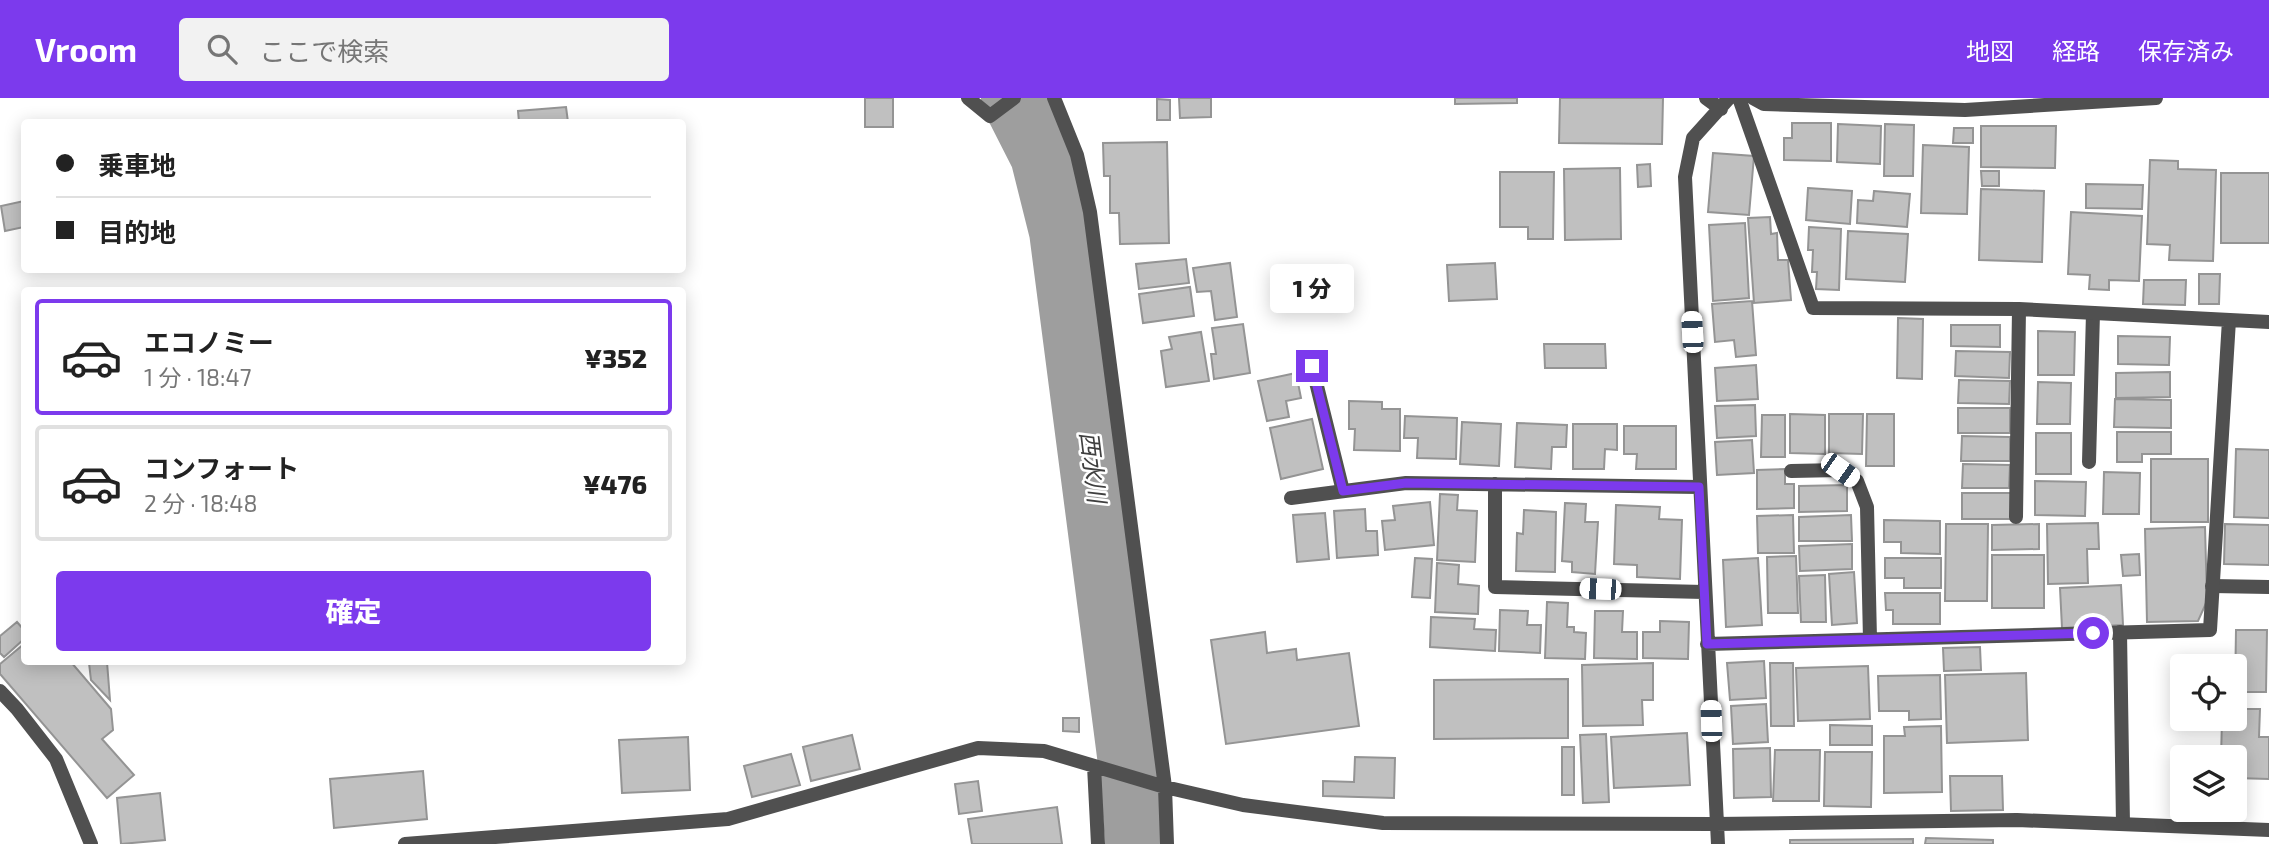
<!DOCTYPE html>
<html lang="ja">
<meta charset="utf-8">
<style>
body{margin:0;font-family:"Exo 2","Noto Sans JP",sans-serif;background:#f2f2f2;color:#222;height:100vh;display:flex;flex-direction:column;font-size:26px;white-space:nowrap}
*{box-sizing:border-box;margin:0}
p{font-size:23px;color:#767676}
.icon{flex:none;width:38px;height:38px;fill:none;stroke:currentColor;stroke-width:2;stroke-linecap:round;stroke-linejoin:round}
.map{position:relative;flex:1;overflow:hidden}
.sheet{position:absolute;left:21px;top:189px;width:665px;height:378px;display:flex;flex-direction:column;background:#fff;border-radius:7px;box-shadow:0 4px 18px #0003}
.sheet>*{flex:none}
.banner{position:absolute;left:21px;top:21px;width:665px;height:154px;border-radius:7px;box-shadow:0 4px 18px #0003;display:grid;align-content:center;height:154px;padding:0 35px;background:#fff}
.controls{position:absolute;left:2170px;top:556px;display:grid;gap:14px}
.controls a{display:grid;place-items:center;width:77px;height:77px;border-radius:7px;background:#fff;box-shadow:0 4px 18px #0003;font-size:35px}
.end{position:absolute;width:32px;height:32px;margin:-16px;border:9px solid #7c3aed;background:#fff;box-shadow:0 0 0 4px #fff}
.from{border-radius:50%}
.bubble{position:absolute;height:49px;border-radius:7px;background:#fff;box-shadow:0 4px 18px #0003;font-size:23px;font-weight:800;line-height:49px;text-align:center}
.car{position:absolute;width:21px;height:42px;margin:-21px -10px;border-radius:9px;box-shadow:0 0 5px 2px #0007;background:linear-gradient(#fff 24%,#345 0 40%,#fff 0 76%,#345 0 86%,#fff 0)}
.banner b{display:flex;align-items:center;gap:24px;height:66px;font-size:26px}
.banner b+b{border-top:2px solid #e0e0e0}
.banner i{width:18px;height:18px;background:#222}
ul{padding:12px 0 0;list-style:none}
li{display:flex;align-items:center;gap:21px;height:116px;margin:0 14px 10px;padding:0 21px;border:4px solid #e0e0e0;border-radius:7px}
li div{flex:1}
li b{display:block;font-size:26px}
li em{font-style:normal;font-weight:800}
li.active{border-color:#7c3aed}
li>.icon{width:63px;height:63px;stroke-width:1.5}
.cta{display:flex;gap:14px;margin-top:auto;padding:14px 35px}
.cta a{flex:1;height:80px;border-radius:7px;background:#7c3aed;color:#fff;font-size:28px;font-weight:800;line-height:80px;text-align:center}
header{display:flex;align-items:center;gap:42px;box-sizing:border-box;height:98px;padding:0 35px;background:#7c3aed;color:#fff}
header strong{font-size:33px}
nav{display:flex;gap:38px;margin-inline-start:auto;font-size:24px}
.search{width:490px;height:63px;background:#f2f2f2;display:flex;align-items:center;gap:18px;box-sizing:border-box;padding:0 24px;border-radius:7px;color:#767676;font-size:26px}
.map>svg:first-child{display:block}
.lines{fill:none;stroke-linecap:round;stroke-linejoin:round}
.river{stroke:#9e9e9e;stroke-width:68}
.building{fill:#c0c0c0;stroke:#949494;stroke-width:2}
.lane{stroke:#505050;stroke-width:14}
.street{stroke:#505050;stroke-width:14}
.route{stroke:#7c3aed;stroke-width:9}
.labels{text-anchor:middle;dominant-baseline:central;stroke-width:5;stroke-linejoin:round;paint-order:stroke}
.water-label{font-size:24px;font-style:italic;fill:#3f3f3f;stroke:#fff}
</style>
<header>
<strong>Vroom</strong>
<div class="search"><svg class="icon" aria-label="search" viewBox="0 0 24 24"><circle cx="10" cy="10" r="6"/><path d="M15 15l6 6"/></svg>ここで検索</div>
<nav><a>地図</a><a>経路</a><a>保存済み</a></nav>
</header>
<div class="map">
<svg width="2269" height="746" viewBox="0 0 2269 746">
<rect width="100%" height="100%" fill="#fff"/>
<g class="lines">
<path class="river" d="M1015,0L1044,57L1063,133L1135,688L1139,746"/>
</g>
<path class="building" d="M865,0H893V29H865Z
M1179,0H1211V19L1180,20Z
M1455,0H1517V5L1455,6Z
M1560,0H1663L1662,46L1559,45Z
M1157,1L1170,2V22H1157Z
M566,9L568,24H519L518,13Z
M1792,25H1831V63L1784,62V40H1792Z
M1838,26L1881,28L1880,66L1837,64Z
M1885,26L1914,27L1913,78H1884Z
M1981,28H2056L2055,70L1981,69Z
M1954,30H1973V45H1953Z
M1167,44L1169,145L1120,146L1119,115H1110V78H1104L1103,45Z
M1923,47L1969,49L1967,116L1921,115Z
M1713,55L1754,58L1749,117L1708,114Z
M2150,62L2178,63V71L2216,72L2213,163L2169,162L2170,147L2147,146Z
M1650,66L1651,88L1638,89L1637,67Z
M1620,70L1621,141L1565,142L1564,71Z
M1981,73H1999V88H1982Z
M1500,74H1554L1553,141H1528V129H1500Z
M2221,75H2269V145H2221Z
M2086,86L2143,87L2142,111L2086,110Z
M1808,90L1852,93L1850,126L1806,122Z
M1981,91L2044,93L2042,164L1979,162Z
M1874,93L1910,96L1907,129L1857,125L1858,102L1873,103Z
M24,103V129L5,133L1,108Z
M2071,114L2142,118L2139,183L2109,182V192L2089,191L2090,177L2068,176Z
M1770,119L1771,136L1777,135L1778,162H1788L1791,202L1754,205L1748,120Z
M1745,125L1749,200L1713,203L1709,127Z
M1809,129L1841,131L1839,192L1816,191L1817,174H1812L1813,152H1808Z
M1848,133L1908,136L1905,184L1846,181Z
M1186,161L1189,185L1139,191L1136,166Z
M1230,165L1237,219L1215,222L1211,193L1197,194L1193,170Z
M1495,165L1497,201L1449,203L1447,167Z
M2199,176H2220L2219,206H2199Z
M2144,182H2186L2185,207L2143,206Z
M1190,189L1194,218L1143,225L1139,196Z
M1752,203L1756,257L1736,259L1734,242L1715,244L1712,206Z
M1898,220L1923,221L1922,281L1897,280Z
M1243,226L1250,275L1214,281L1211,256H1216L1212,230Z
M1951,227H2000V249L1951,248Z
M2038,233L2075,234L2074,277H2038Z
M1201,234L1209,283L1166,289L1161,253L1172,251L1169,239Z
M2118,238L2170,239L2169,267L2118,266Z
M1544,246H1605L1606,270H1545Z
M1956,253L2010,254L2009,280L1955,278Z
M1756,267L1758,301L1717,303L1715,270Z
M2170,274V299L2116,300V275Z
M1296,275L1301,300L1286,303L1289,319L1267,323L1258,283Z
M1959,282L2010,283L2009,306L1958,305Z
M2038,284L2071,285L2070,326H2037Z
M2115,301L2171,302V330L2114,329Z
M1349,303L1382,304V311H1400V353L1354,352L1355,331H1349Z
M1755,307L1756,338L1717,340L1715,308Z
M1958,310H2010V335H1958Z
M1790,316L1825,317V356L1790,355Z
M1829,316H1863L1862,356L1829,355Z
M1867,316H1894V368H1866Z
M1762,317H1785V359H1761Z
M1405,318L1457,320L1456,361L1417,360L1418,340H1404Z
M1312,321L1323,371L1281,381L1270,330Z
M1462,324L1501,326L1499,368L1460,366Z
M1517,325L1567,327L1566,349H1552L1551,371L1515,369Z
M1573,326H1617V352L1605,351L1604,371H1573Z
M1624,328H1676V371H1636L1637,356H1624Z
M2117,334H2171V356H2142V364H2117Z
M2036,335H2071V376H2036Z
M1962,338L2010,339V363H1961Z
M1752,342L1754,375L1717,377L1715,344Z
M2236,351L2269,352V420L2234,419Z
M2151,361H2208V424H2151Z
M1963,366L2010,367L2009,390H1962Z
M1785,371V386H1794V410L1757,411V372Z
M2104,374L2140,375L2139,416H2103Z
M2035,383L2086,384L2085,418L2035,417Z
M1847,387V413L1799,414V388Z
M1962,395H2011V421H1962Z
M1440,396L1458,397L1457,412L1477,413L1475,464L1437,462Z
M1430,404L1434,447L1385,452L1382,423L1395,422L1393,408Z
M1565,405L1586,406L1585,424H1598L1595,476L1572,474V464L1562,463Z
M1616,407L1660,409L1659,421L1682,422L1680,481L1637,479V467L1614,466Z
M1365,411L1366,433H1377L1378,457L1337,460L1334,413Z
M1524,412L1556,414L1555,474L1516,473L1517,435L1523,436Z
M1325,415L1329,461L1297,464L1293,417Z
M1793,417L1794,455H1758L1757,418Z
M1851,417L1852,443H1799V419Z
M1884,422L1940,423V456L1901,455V444H1884Z
M2098,425L2099,451H2087L2088,485L2048,486L2047,426Z
M1946,426H1988L1987,503H1945Z
M2039,426V451L1992,452V427Z
M2225,426L2269,427V467L2224,466Z
M2205,429L2207,503L2198,523L2147,524L2145,431Z
M1852,446V471L1800,473L1799,448Z
M2139,456L2140,477L2123,478L2121,457Z
M1992,457H2044V510H1992Z
M1796,458L1798,515H1768L1767,459Z
M1415,460L1432,461L1430,500L1412,499Z
M1758,460L1762,527L1726,529L1723,462Z
M1885,460H1941V490H1904V480H1885Z
M1437,465L1459,467L1458,486L1479,488L1478,516L1435,514Z
M1854,474L1857,525L1832,527L1829,476Z
M1825,477L1826,524H1801L1799,478Z
M2121,487L2123,527L2062,530L2060,490Z
M1885,495H1940V526H1893V512H1886Z
M1547,504L1568,505L1567,529H1574V534L1586,535L1585,561L1545,560Z
M1500,512L1528,513L1527,527H1541L1540,555L1499,553Z
M1595,513H1623L1622,534H1637V561L1594,560Z
M1431,519L1475,521L1474,531L1496,532L1495,553L1430,549Z
M1660,523L1689,524L1688,561L1643,560V534H1660Z
M17,524L24,532V541L4,559L0,555V538Z
M2236,532H2267L2266,594H2235Z
M1265,534L1267,555L1296,551L1297,562L1349,555L1359,628L1226,646L1211,542Z
M24,546V564H71L111,611L113,632L102,641L134,677L107,700L0,576V566Z
M1980,549L1981,572L1944,573L1943,550Z
M1764,563L1766,600L1730,602L1727,565Z
M107,564L110,602L91,582L89,565Z
M1653,565V602H1642L1643,627L1583,628L1582,567Z
M1770,565H1793L1794,628H1771Z
M1868,568L1870,621L1798,623L1796,570Z
M2026,575L2028,642L1947,645L1945,577Z
M1940,577L1941,621L1909,622V613H1879L1878,578Z
M1568,581V640L1434,641V582Z
M1766,606L1768,644L1733,646L1731,608Z
M2235,611H2260L2259,639H2269V681L2235,680V660H2221L2222,621H2235Z
M1063,620H1079V634L1063,633Z
M1830,627L1872,628V647H1830Z
M1941,628L1942,694L1884,695V638H1905L1904,629Z
M1687,635L1690,687L1614,690L1611,639Z
M1606,636L1609,704L1583,705L1580,637Z
M852,637L860,671L811,683L803,649Z
M688,639L690,692L622,695L619,642Z
M1562,649H1574V697H1562Z
M1770,650L1771,699L1734,700L1733,651Z
M1775,652H1820L1819,703H1773Z
M1825,654H1872L1871,709L1824,708Z
M791,656L800,687L752,699L744,668Z
M1355,659L1395,660L1394,700L1323,698V683L1354,684Z
M423,673L427,721L334,730L330,681Z
M1950,678H2002L2003,712L1951,713Z
M978,683L982,713L959,716L955,686Z
M160,695L165,742L121,746L117,700Z
M1057,709L1062,746H972L968,721Z
M1926,740L1993,742V746H1925Z
M1913,741V746H1790V742Z"/>
<g class="lines">
<path class="lane" d="M2089,364L2093,215
M2212,488L2269,489
M2120,534L2123,726"/>
<path class="street" d="M968,0L990,18L1014,0
M1054,0L1077,57L1090,114L1165,689L1167,746
M1706,0L1721,11
M1739,0L1813,210L2019,211L2269,224
M1753,0L1764,6L1965,12L2156,0
M1312,268L1343,393
M1791,373L1840,372L1857,383L1867,409L1870,541
M1495,386V489L1704,494
M1291,400L1406,385L1699,389
M2016,419L2019,211
M1707,546L2210,532L2229,222
M0,593L17,611L56,661L91,746
M1094,668L1098,746
M405,746L728,721L978,650L1044,653L1165,689L1243,707L1383,725L1715,726L2017,722L2269,732
M1718,746L1685,79L1693,40L1729,0"/>
</g>
<g class="lines">
<path class="route" d="M1312,268L1343,393L1406,385L1699,389L1707,546L2093,535"/>
</g>
<g class="labels">
<g class="water-label">
<text transform="translate(1094 369) rotate(83)">西水川</text>
</g>
</g>
</svg>
<div class="controls">
<a><svg class="icon" aria-label="locate" viewBox="0 0 24 24"><circle cx="12" cy="12" r="6"/><path d="M12 2v4M12 18v4M2 12h4M18 12h4"/></svg></a>
<a><svg class="icon" aria-label="layers" viewBox="0 0 24 24"><path d="M12 4l9 5-9 5-9-5zM3 14l9 5 9-5"/></svg></a>
</div>
<i class="end from" style="left:2093px;top:535px"></i>
<i class="end" style="left:1312px;top:268px"></i>
<div class="bubble" style="left:1270px;top:166px;width:84px">1 分</div>
<i class="car" style="left:1692px;top:234px;rotate:357deg"></i>
<i class="car" style="left:1840px;top:372px;rotate:125deg"></i>
<i class="car" style="left:1600px;top:491px;rotate:272deg"></i>
<i class="car" style="left:1711px;top:623px;rotate:358deg"></i>
<div class="banner">
<b><i class="from"></i>乗車地</b>
<b><i></i>目的地</b>
</div>
<section class="sheet">
<ul>
<li class="active"><svg class="icon" aria-label="car" viewBox="0 0 24 24"><path d="M5 17H2v-5l4-1 3-4h7l3 4 3 1v5h-3M9 17h6M6 11h13"/><circle cx="7" cy="17" r="2"/><circle cx="17" cy="17" r="2"/></svg><div><b>エコノミー</b><p>1 分 · 18:47</p></div><em>¥352</em></li>
<li><svg class="icon" aria-label="car" viewBox="0 0 24 24"><path d="M5 17H2v-5l4-1 3-4h7l3 4 3 1v5h-3M9 17h6M6 11h13"/><circle cx="7" cy="17" r="2"/><circle cx="17" cy="17" r="2"/></svg><div><b>コンフォート</b><p>2 分 · 18:48</p></div><em>¥476</em></li>
</ul>
<div class="cta"><a>確定</a></div>
</section>
</div>
